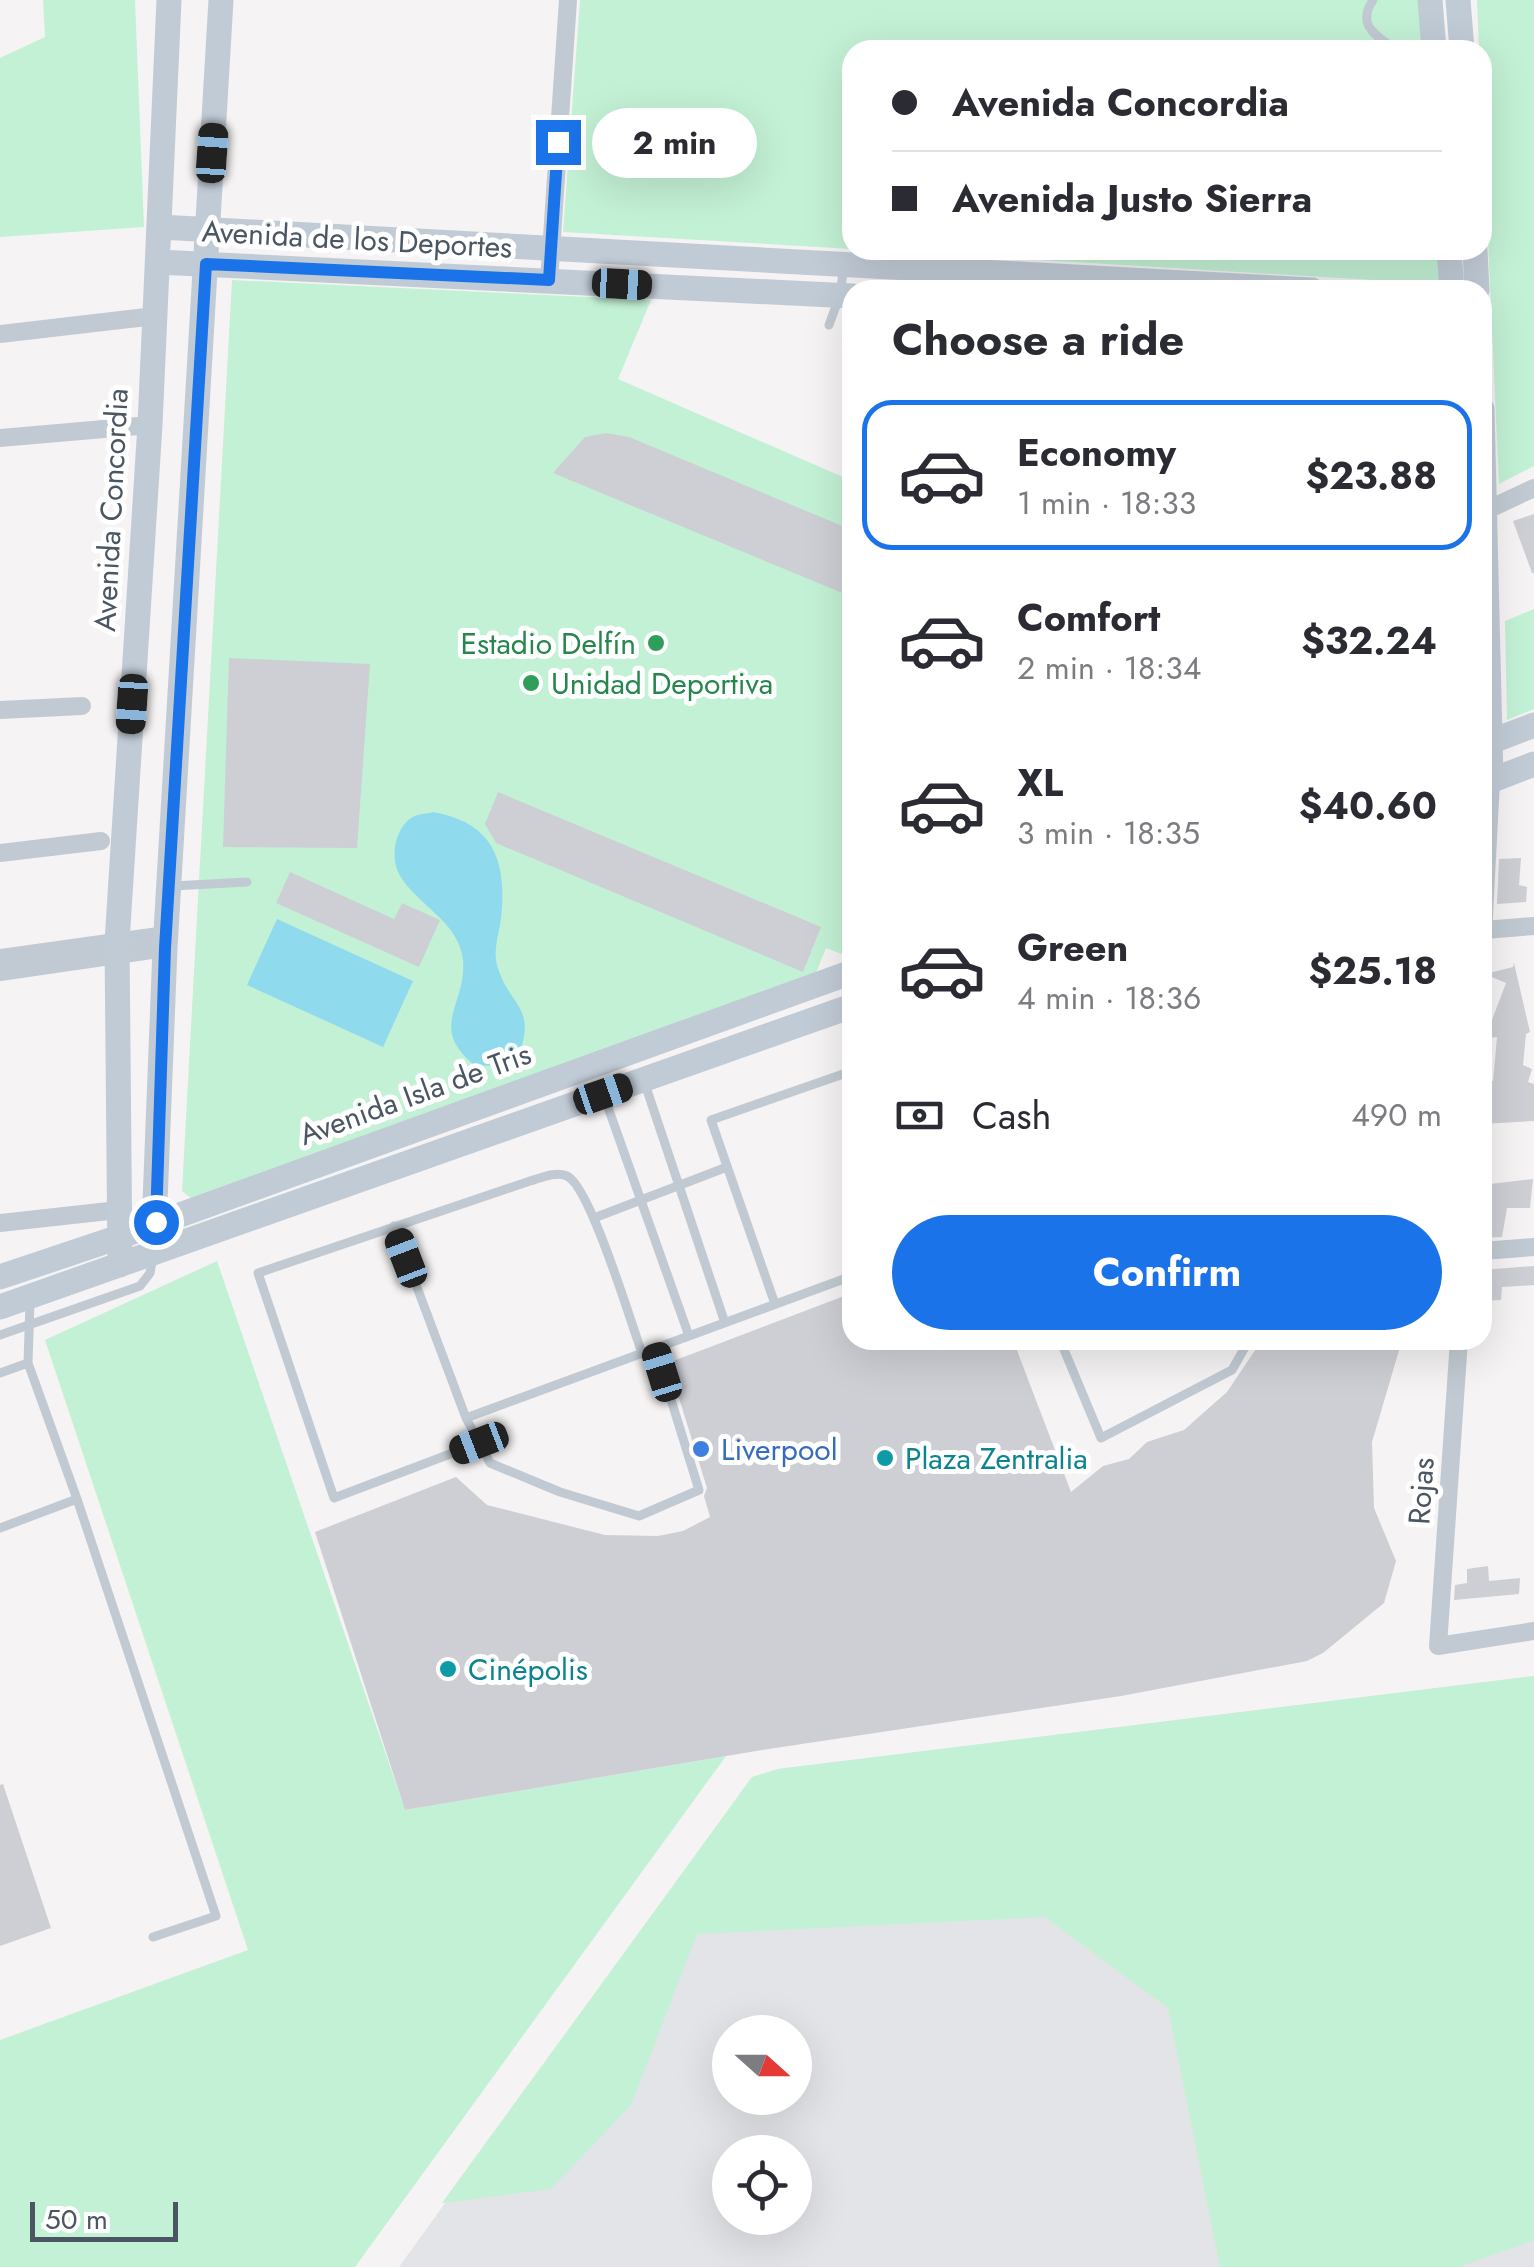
<!DOCTYPE html>
<meta charset="utf-8">
<style>
body{margin:0;font-family:Jost,sans-serif;background:#f7f7f7;color:#2b2b33;height:100vh;display:flex;flex-direction:column;font-size:38px;white-space:nowrap}
*{box-sizing:border-box;margin:0}
p{font-size:32px;color:#7c7c81}
.icon{flex:none;width:55px;height:55px;fill:none;stroke:currentColor;stroke-width:2;stroke-linecap:round;stroke-linejoin:round}
.map{position:relative;flex:1;overflow:hidden}
.panel{position:absolute;left:842px;top:280px;width:650px;height:1070px;display:flex;flex-direction:column;background:#fff;border-radius:30px;box-shadow:0 10px 40px #0002}
.panel>*{flex:none}
.guide{position:absolute;left:842px;top:40px;width:650px;height:220px;border-radius:30px;box-shadow:0 10px 40px #0002;display:grid;align-content:center;height:220px;padding:0 50px;background:#fff}
.needle{width:65px;rotate:111deg}
.controls{position:absolute;left:712px;top:2015px;display:grid;gap:20px}
.controls a{display:grid;place-items:center;width:100px;height:100px;border-radius:50%;background:#fff;box-shadow:0 10px 40px #0002;font-size:50px}
.scale{position:absolute;left:30px;bottom:25px;width:148px;box-sizing:border-box;padding-left:10px;border:5px solid #4a5661;border-top:0;font-size:28px;line-height:35px;white-space:nowrap;color:#4a5661;-webkit-text-stroke:8px #fff;paint-order:stroke}
.end{position:absolute;width:45px;height:45px;margin:-22px;border:12px solid #1a73e8;background:#fff;box-shadow:0 0 0 5px #fff}
.from{border-radius:50%}
.bubble{position:absolute;height:70px;border-radius:35px;background:#fff;box-shadow:0 10px 40px #0002;font-size:32px;font-weight:700;line-height:70px;text-align:center}
.car{position:absolute;width:30px;height:60px;margin:-30px -15px;border-radius:12px;box-shadow:0 0 8px 2px #0007;background:linear-gradient(#222 24%,#8ab4d8 0 40%,#222 0 76%,#8ab4d8 0 86%,#222 0)}
.guide b{display:flex;align-items:center;gap:35px;height:95px;font-size:38px}
.guide b+b{border-top:2px solid #e1e1e2}
.guide i{width:25px;height:25px;background:#2b2b33}
ul{padding:0;list-style:none}
li{display:flex;align-items:center;gap:30px;height:150px;margin:0 20px 15px;padding:0 30px;border:5px solid transparent;border-radius:30px}
li div{flex:1}
li b{display:block;font-size:38px}
li em{font-style:normal;font-weight:700}
li.active{border-color:#1a73e8}
li>.icon{width:90px;height:90px;stroke-width:1.5}
h2{padding:0 50px;font-size:45px;line-height:120px}
.pay{display:flex;align-items:center;gap:25px;height:110px;padding:0 50px;font-size:38px}
.pay p{margin-inline-start:auto}
.action{display:flex;gap:20px;margin-top:auto;padding:20px 50px}
.action a{flex:1;height:115px;border-radius:60px;background:#1a73e8;color:#fff;font-size:40px;font-weight:700;line-height:115px;text-align:center}
.map>svg:first-child{display:block}
.airport{fill:#e2e4e7;fill-rule:evenodd}
.green{fill:#c3f1d5}
.water{fill:#90daee}
.building{fill:#cdcfd5}
.lines{fill:none;stroke-linecap:round;stroke-linejoin:round}
.lane{stroke:#c1cad2;stroke-width:9}
.street{stroke:#c1cad2;stroke-width:18}
.secondary{stroke:#c1cbd6;stroke-width:25}
.route{stroke:#1a73e8;stroke-width:12}
.leisure-dot{fill:#2e9e5b;stroke:#fff;stroke-width:4}
.shop-dot{fill:#3f7fe0;stroke:#fff;stroke-width:4}
.culture-dot{fill:#0f9aa8;stroke:#fff;stroke-width:4}
.labels{text-anchor:middle;dominant-baseline:central;stroke-width:10;stroke-linejoin:round;paint-order:stroke}
.street-label{font-size:30px;fill:#4a5661;stroke:#fff}
.leisure-label{font-size:30px;fill:#27864d;stroke:#fff;text-anchor:end}
.shop-label{font-size:30px;fill:#366cbe;stroke:#fff;text-anchor:start}
.culture-label{font-size:30px;fill:#0d838f;stroke:#fff;text-anchor:start}
</style>
<div class="map">
<svg width="1534" height="2267" viewBox="0 0 1534 2267">
<rect width="100%" height="100%" fill="#f5f3f3"/>
<path class="airport" d="M1534,1676V2267H399L752,1777L778,1769ZM730,2032H795V2098H730ZM730,2152H795V2218H730Z"/>
<path class="green" d="M43,0H135L144,227L0,237V58L45,37Z
M580,0H1421L1426,50H852V249L563,232Z
M1477,0H1534V466L1499,484L1483,128L1482,50H1479Z
M873,250H1439L1440,284Z
M232,280L651,300L618,379L852,481V958L826,948L816,973L192,1199L182,1191Z
M1534,609V709L1507,720L1505,621Z
M217,1261L405,1810L726,1756L355,2267H0V2040L248,1950L45,1340Z
M1534,1676V2240L1459,2267H1220L1168,2008L1045,1917L697,1934L631,2105L551,2189L442,2203L752,1777L778,1769Z"/>
<path class="water" d="M433,812C495,823 507,862 501,919C499,934 493,950 497,965C509,1007 538,1006 518,1057L500,1065L475,1066C427,1026 467,1006 463,960C459,921 416,905 399,874C390,857 395,829 411,818C416,814 427,814 433,812Z
M277,919L413,981L383,1047L247,985Z"/>
<path class="building" d="M606,433L629,437L852,530V597L553,473L585,437Z
M1534,514V573H1532L1513,521Z
M229,658L370,664L357,848L223,847Z
M498,792L821,927L803,972L496,843L485,824Z
M1521,858L1519,885L1527,887L1526,902L1497,904L1499,859Z
M290,872L394,919L402,903L440,920L419,967L276,903Z
M1514,963L1530,1032L1526,1034L1523,1065L1532,1069L1528,1082L1534,1084V1121L1482,1124V1082L1493,1081L1497,1037L1490,1038L1489,1028L1506,983L1485,974L1513,967Z
M1533,1179L1530,1208H1507L1502,1237L1482,1238V1185Z
M1534,1266V1285L1502,1287L1501,1300L1482,1301V1270Z
M852,1293V1340H1013L1071,1492L1103,1466L1129,1459L1147,1442L1184,1430L1227,1392L1262,1340H1402L1372,1442L1374,1508L1396,1561L1384,1603L1323,1653L1307,1661L1121,1696L756,1751L405,1810L315,1532L456,1477L487,1505L605,1535L658,1536L683,1531L710,1517L704,1496L707,1488L668,1363Z
M1488,1566L1489,1581L1520,1578L1519,1594L1454,1600L1455,1585L1467,1583V1569Z
M3,1784L51,1928L0,1946V1785Z"/>
<g class="lines">
<path class="lane" d="M1373,0C1356,26 1376,35 1396,50
M829,325L840,295L844,265
M173,886L247,882
M645,1084L725,1323
M604,1096L689,1336
M594,1218L727,1167
M394,1226L466,1418L490,1463L560,1492L639,1516L699,1490L655,1348
M30,1302L28,1363L77,1499L216,1916L153,1937
M775,1304L711,1120L852,1071
M0,1335L140,1286L150,1273L153,1256
M1060,1340L1101,1438L1232,1370L1249,1340
M0,1373L28,1363
M466,1418L852,1276
M479,1443L334,1498L258,1273L530,1181C541,1178 555,1171 567,1176C590,1186 631,1323 642,1353
M0,1528L77,1499"/>
<path class="street" d="M549,281L568,0
M0,334L155,316
M0,438L150,425
M1487,510L1534,488
M0,710L82,706
M0,853L101,841
M1484,930L1534,926
M1482,953L1491,781
M0,958L166,935
M0,972L165,948
M0,1223L118,1210
M1482,1251L1534,1247
M1459,1340L1438,1646L1534,1631"/>
<path class="secondary" d="M1430,0L1434,50
M1458,0L1462,50
M160,227L1312,290
M1449,250L1452,290
M1475,250L1477,290
M158,262L852,296
M1482,409L1491,781
M1482,745L1534,725
M1482,784L1534,764
M153,1253L165,948L221,0
M120,1265L117,942L150,425L169,0
M0,1277L119,1237L852,972
M0,1307L852,1006"/>
</g>
<g class="lines">
<path class="route" d="M156,1222L165,948L206,264L549,280L558,142"/>
</g>
<g class="leisure-dot">
<circle cx="656" cy="643" r="10"/>
<circle cx="531" cy="683" r="10"/>
</g>
<circle class="shop-dot" cx="701" cy="1449" r="10"/>
<g class="culture-dot">
<circle cx="885" cy="1458" r="10"/>
<circle cx="448" cy="1669" r="10"/>
</g>
<g class="labels">
<g class="street-label">
<text transform="translate(357 239) rotate(3)">Avenida de los Deportes</text>
<text transform="translate(111 510) rotate(-87)">Avenida Concordia</text>
<text transform="translate(415 1094) rotate(-20)">Avenida Isla de Tris</text>
<text transform="translate(1421 1491) rotate(-86)">Rojas</text>
</g>
<g class="leisure-label">
<text x="636" y="643">Estadio Delfín</text>
<text x="551" y="683" text-anchor="start">Unidad Deportiva</text>
</g>
<g class="shop-label">
<text x="721" y="1449">Liverpool</text>
</g>
<g class="culture-label">
<text x="905" y="1458">Plaza Zentralia</text>
<text x="468" y="1669">Cinépolis</text>
</g>
</g>
</svg>
<div class="controls">
<a><svg class="needle" viewBox="-14 -14 28 28"><path d="M0-13l5 13h-10z" fill="#e53935"/><path d="M0 13l5-13h-10z" fill="#7c7c81"/></svg></a>
<a><svg class="icon" aria-label="locate" viewBox="0 0 24 24"><circle cx="12" cy="12" r="6"/><path d="M12 2v4M12 18v4M2 12h4M18 12h4"/></svg></a>
</div>
<div class="scale">50 m</div>
<i class="end from" style="left:156px;top:1222px"></i>
<i class="end" style="left:558px;top:142px"></i>
<div class="bubble" style="left:592px;top:108px;width:165px">2 min</div>
<i class="car" style="left:212px;top:153px;rotate:4deg"></i>
<i class="car" style="left:622px;top:284px;rotate:93deg"></i>
<i class="car" style="left:132px;top:704px;rotate:184deg"></i>
<i class="car" style="left:603px;top:1094px;rotate:71deg"></i>
<i class="car" style="left:406px;top:1258px;rotate:339deg"></i>
<i class="car" style="left:662px;top:1372px;rotate:343deg"></i>
<i class="car" style="left:479px;top:1443px;rotate:249deg"></i>
<div class="guide">
<b><i class="from"></i>Avenida Concordia</b>
<b><i></i>Avenida Justo Sierra</b>
</div>
<section class="panel">
<h2>Choose a ride</h2>
<ul>
<li class="active"><svg class="icon" aria-label="car" viewBox="0 0 24 24"><path d="M5 17H2v-5l4-1 3-4h7l3 4 3 1v5h-3M9 17h6M6 11h13"/><circle cx="7" cy="17" r="2"/><circle cx="17" cy="17" r="2"/></svg><div><b>Economy</b><p>1 min · 18:33</p></div><em>$23.88</em></li>
<li><svg class="icon" aria-label="car" viewBox="0 0 24 24"><path d="M5 17H2v-5l4-1 3-4h7l3 4 3 1v5h-3M9 17h6M6 11h13"/><circle cx="7" cy="17" r="2"/><circle cx="17" cy="17" r="2"/></svg><div><b>Comfort</b><p>2 min · 18:34</p></div><em>$32.24</em></li>
<li><svg class="icon" aria-label="car" viewBox="0 0 24 24"><path d="M5 17H2v-5l4-1 3-4h7l3 4 3 1v5h-3M9 17h6M6 11h13"/><circle cx="7" cy="17" r="2"/><circle cx="17" cy="17" r="2"/></svg><div><b>XL</b><p>3 min · 18:35</p></div><em>$40.60</em></li>
<li><svg class="icon" aria-label="car" viewBox="0 0 24 24"><path d="M5 17H2v-5l4-1 3-4h7l3 4 3 1v5h-3M9 17h6M6 11h13"/><circle cx="7" cy="17" r="2"/><circle cx="17" cy="17" r="2"/></svg><div><b>Green</b><p>4 min · 18:36</p></div><em>$25.18</em></li>
</ul>
<div class="pay"><svg class="icon" aria-label="cash" viewBox="0 0 24 24"><path d="M3 7h18v10H3z"/><circle cx="12" cy="12" r="2"/></svg>Cash<p>490 m</p></div>
<div class="action"><a>Confirm</a></div>
</section>
</div>
